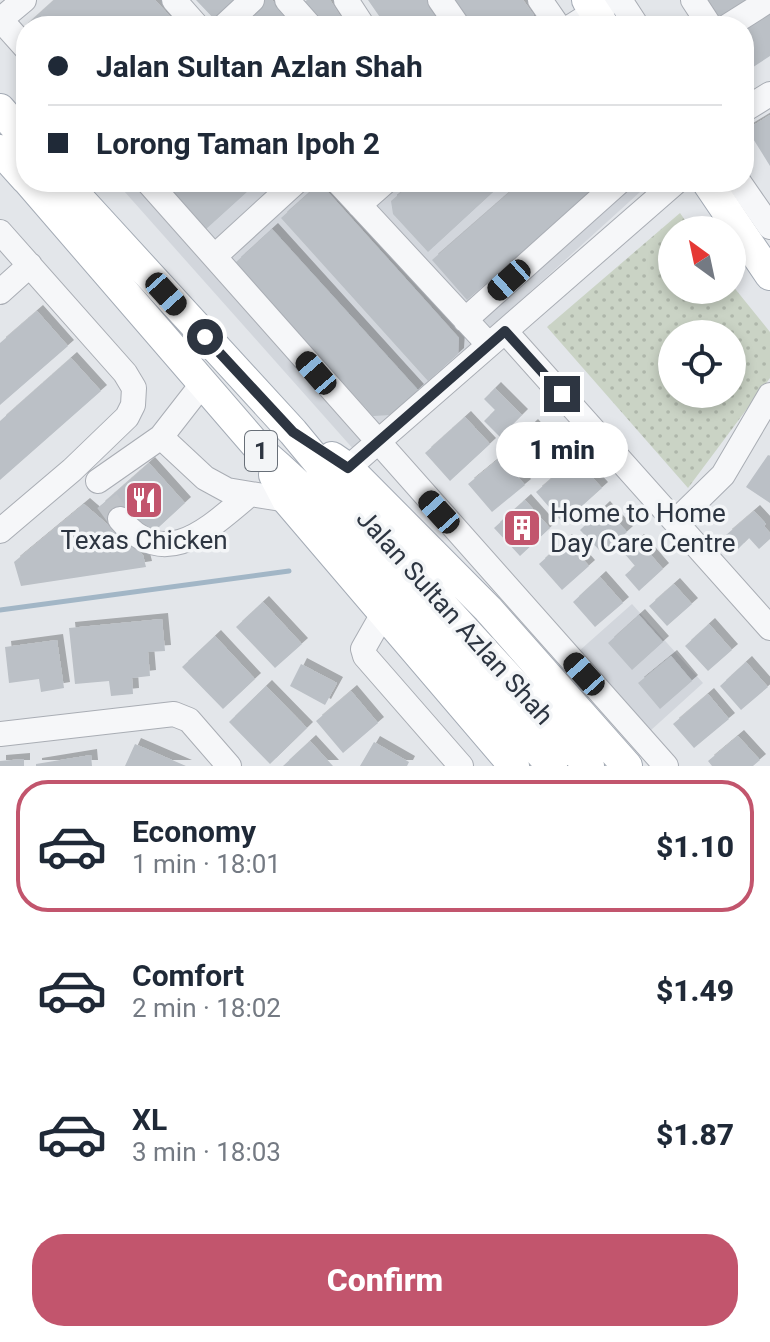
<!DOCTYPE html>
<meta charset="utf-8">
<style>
body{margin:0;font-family:Roboto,sans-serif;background:#f2f2f3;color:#1f2937;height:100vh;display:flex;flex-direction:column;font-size:30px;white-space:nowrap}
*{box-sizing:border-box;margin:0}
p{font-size:26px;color:#747a83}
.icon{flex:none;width:44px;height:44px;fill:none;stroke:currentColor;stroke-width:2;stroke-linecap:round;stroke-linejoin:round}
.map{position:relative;height:766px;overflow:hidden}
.sheet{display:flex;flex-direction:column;background:#fff;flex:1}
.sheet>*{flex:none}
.guide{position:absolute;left:16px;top:16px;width:738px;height:176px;border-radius:32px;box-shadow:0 4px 12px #0003;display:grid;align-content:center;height:176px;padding:0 32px;background:#fff}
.needle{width:52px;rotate:327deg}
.controls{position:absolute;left:658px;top:216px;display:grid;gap:16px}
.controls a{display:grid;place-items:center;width:88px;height:88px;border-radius:50%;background:#fff;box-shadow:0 4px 12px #0003;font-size:40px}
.end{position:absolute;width:36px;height:36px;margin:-18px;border:10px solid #2d3541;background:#fff;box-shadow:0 0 0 4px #fff}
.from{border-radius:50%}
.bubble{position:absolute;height:56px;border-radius:28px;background:#fff;box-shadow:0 4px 12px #0003;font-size:26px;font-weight:800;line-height:56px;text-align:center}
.car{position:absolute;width:24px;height:48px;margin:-24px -12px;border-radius:10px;box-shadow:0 0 6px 2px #0007;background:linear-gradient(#222 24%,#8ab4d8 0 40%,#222 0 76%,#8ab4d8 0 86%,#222 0)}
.guide b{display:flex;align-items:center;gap:28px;height:76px;font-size:30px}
.guide b+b{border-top:2px solid #e0e1e3}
.guide i{width:20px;height:20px;background:#1f2937}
ul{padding:14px 0 0;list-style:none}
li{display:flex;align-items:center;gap:24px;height:132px;margin:0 16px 12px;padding:0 16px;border:4px solid transparent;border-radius:32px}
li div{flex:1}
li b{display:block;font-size:30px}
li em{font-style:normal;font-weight:800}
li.active{border-color:#c2556d}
li>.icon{width:72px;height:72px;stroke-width:1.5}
.cta{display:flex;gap:16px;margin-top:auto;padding:16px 32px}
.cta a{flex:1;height:92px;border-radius:32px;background:#c2556d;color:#fff;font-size:32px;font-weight:800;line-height:92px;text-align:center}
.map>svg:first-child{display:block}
.built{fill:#d2d6dc}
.green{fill:url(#green-dots);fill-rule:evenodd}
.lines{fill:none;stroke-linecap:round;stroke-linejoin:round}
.stream{stroke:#a2b6c6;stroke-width:5}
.building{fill:#bbc0c6;filter:url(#shadow)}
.minor-tunnel{stroke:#bfc3c8;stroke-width:24;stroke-dasharray:24 12;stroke-linecap:butt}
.minor-casing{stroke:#a9adb4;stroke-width:26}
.major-casing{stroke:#a4abb5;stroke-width:32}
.minor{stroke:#f6f7f9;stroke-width:24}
.major{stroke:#fff;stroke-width:30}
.route{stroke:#2d3541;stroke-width:10}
.labels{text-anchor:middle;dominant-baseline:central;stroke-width:7;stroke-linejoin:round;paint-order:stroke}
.shield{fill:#f3f5f7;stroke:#686f78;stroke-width:2}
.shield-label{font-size:24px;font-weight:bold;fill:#2d3541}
.poi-label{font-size:26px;fill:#2d3541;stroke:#f3f5f7;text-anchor:start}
.street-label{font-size:26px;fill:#2d3541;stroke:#f3f5f7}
</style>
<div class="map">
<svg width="770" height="766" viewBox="0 0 770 766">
<defs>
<pattern id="green-dots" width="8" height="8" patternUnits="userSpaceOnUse" patternTransform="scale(2)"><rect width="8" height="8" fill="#cad3c5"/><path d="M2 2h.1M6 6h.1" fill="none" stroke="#aeb6aa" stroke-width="1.8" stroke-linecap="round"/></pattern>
<filter id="shadow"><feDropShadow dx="6" dy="-6" stdDeviation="0" flood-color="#0004"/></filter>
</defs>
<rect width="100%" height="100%" fill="#e3e6ea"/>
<path class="built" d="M116,182H651L355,451Z
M632,604L703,683L650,731L579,651Z"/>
<path class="green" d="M680,213L692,230H672V290H732V285L770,332V378L688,488L547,327ZM672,334H732V394H672Z"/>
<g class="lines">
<path class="stream" d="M0,610L289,571"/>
</g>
<path class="building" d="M54,0H155L179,26H26V34L22,29Z
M196,0H241L217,22Z
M262,0H272L295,26H233Z
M307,0H330L347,26H322L302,3Z
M368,0H430L448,26H386Z
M455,0H523L534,15L533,26H472Z
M705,0H749L718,20Z
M770,4V56L744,73V26Z
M770,115V166L747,129Z
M161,182H258L205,230Z
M413,182H504L428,252L393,214L391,201Z
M521,182H602L467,300L432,260Z
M320,183L459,338L458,354L428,381L281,218Z
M272,229L418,390L391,415L373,416L235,263Z
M37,311L68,346L0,405V343Z
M71,358L101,391L0,480V421Z
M495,388L522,415L500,437L484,421L495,410L484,399Z
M465,417L490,444L450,481L425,453Z
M532,425L558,454L546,465L536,454L524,465L508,448Z
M768,455L770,456V503L746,487Z
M501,457L525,485L492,512L468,484Z
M575,458L602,488L563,523L536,492Z
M149,463L185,503L147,538L115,524L99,507Z
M525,500L550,528L520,556L494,528Z
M84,504L143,555L146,567L21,586L14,562Z
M604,507L627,532L603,554L580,530Z
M754,511L766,524L764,526L770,533V539L759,549L749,538L738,549L726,535Z
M566,540L589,566L562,590L539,564Z
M638,540L663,569L639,591L625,575L635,566L624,553Z
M600,577L623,603L595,627L573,602Z
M674,584L692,604L667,626L649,606Z
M263,602L302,644L275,668L236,627Z
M639,615L663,642L632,670L608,643Z
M162,619L165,651L148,652L150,676L132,678L133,694L111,696L109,681L75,684L69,628Z
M709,624L732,650L708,671L685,646Z
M215,636L255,679L223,709L182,667Z
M57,640L64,688L41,692L39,679L9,683L5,647Z
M671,656L692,681L660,709L638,683Z
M746,662L768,687L741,710L720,686Z
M301,664L337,683L325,705L290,686Z
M266,686L307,728L270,764L229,722Z
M351,691L378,723L343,753L316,721Z
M708,694L729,719L694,748L673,724Z
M738,736L760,760L753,766H712L708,761Z
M310,741L333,766H283Z
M374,742L409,762L407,766H360Z
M135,744L186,766H125Z
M91,755L92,766H36V764Z
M24,759V766H0V761Z"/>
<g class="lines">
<path class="minor-tunnel" d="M107,501L120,519"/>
<defs>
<path id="minor" d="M174,0L197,26
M287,0L310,26
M346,0L363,26
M440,0L458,26
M540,0L558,26
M620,0L637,26
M693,0L710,26
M0,19L26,48
M0,20L24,0
M224,26L252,0
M572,26L613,0
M728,26L769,0
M744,110L770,94
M148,182L666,766
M338,182L489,345
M739,182L770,227
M359,205L385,182
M0,232L125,373L134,388L133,405L127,417L72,470L0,531
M215,256L296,182
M0,292L30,265
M465,320L619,182
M505,331L770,628
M161,437L205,478L227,490L287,500
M348,468L676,182
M98,481L161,437L203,383
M120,519C165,573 209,528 249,495
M676,521L723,475L770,395
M384,612L363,649L365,656L461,766
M0,734L174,714L189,720L229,766"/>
<path id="major" d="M587,0L604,26
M0,109L26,139
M0,150L26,179
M29,182L262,452C370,545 457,661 552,766
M64,182L293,432L379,536L589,766
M707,182L770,275
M332,457L348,468L488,609L627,766
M274,475L287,500L514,766"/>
</defs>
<use href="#minor" class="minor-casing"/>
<use href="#major" class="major-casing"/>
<use href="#minor" class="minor"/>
<use href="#major" class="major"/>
</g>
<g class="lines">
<path class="route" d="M205,337L293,432L348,468L505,331L562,394"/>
</g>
<defs>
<symbol id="restaurant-square" viewBox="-11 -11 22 22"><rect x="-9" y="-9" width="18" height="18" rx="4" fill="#c2556d" stroke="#f3f5f7"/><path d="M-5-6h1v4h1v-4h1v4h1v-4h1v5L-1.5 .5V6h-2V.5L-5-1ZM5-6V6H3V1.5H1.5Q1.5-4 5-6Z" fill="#fff"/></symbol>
<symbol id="building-square" viewBox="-11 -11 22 22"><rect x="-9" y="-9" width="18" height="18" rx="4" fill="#c2556d" stroke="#f3f5f7"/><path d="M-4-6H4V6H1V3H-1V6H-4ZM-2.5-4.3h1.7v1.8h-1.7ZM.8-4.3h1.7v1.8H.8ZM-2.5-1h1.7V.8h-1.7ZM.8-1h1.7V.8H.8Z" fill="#fff"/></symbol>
</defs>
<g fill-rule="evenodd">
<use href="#restaurant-square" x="122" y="478" width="44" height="44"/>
<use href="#building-square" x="500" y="506" width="44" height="44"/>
</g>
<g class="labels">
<rect class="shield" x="245" y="431" width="32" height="40" rx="6"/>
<g class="shield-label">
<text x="261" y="451">1</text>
</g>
<g class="poi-label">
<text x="550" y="513">Home to Home<tspan x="550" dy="30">Day Care Centre</tspan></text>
<text x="144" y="540" text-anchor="middle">Texas Chicken</text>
</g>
<g class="street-label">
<text transform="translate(455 617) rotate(48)">Jalan Sultan Azlan Shah</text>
</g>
</g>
</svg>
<div class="controls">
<a><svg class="needle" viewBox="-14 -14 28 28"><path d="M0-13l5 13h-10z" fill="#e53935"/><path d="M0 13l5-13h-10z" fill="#747a83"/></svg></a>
<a><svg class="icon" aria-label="locate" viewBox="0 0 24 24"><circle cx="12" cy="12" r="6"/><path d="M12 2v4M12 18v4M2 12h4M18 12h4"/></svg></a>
</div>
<i class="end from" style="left:205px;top:337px"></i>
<i class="end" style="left:562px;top:394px"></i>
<div class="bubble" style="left:496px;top:422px;width:132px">1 min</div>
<i class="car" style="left:509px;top:280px;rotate:228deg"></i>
<i class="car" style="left:166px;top:294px;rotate:138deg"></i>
<i class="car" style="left:316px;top:373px;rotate:319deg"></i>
<i class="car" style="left:439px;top:512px;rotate:318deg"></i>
<i class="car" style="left:584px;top:674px;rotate:318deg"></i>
<div class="guide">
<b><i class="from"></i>Jalan Sultan Azlan Shah</b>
<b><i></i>Lorong Taman Ipoh 2</b>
</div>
</div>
<section class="sheet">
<ul>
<li class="active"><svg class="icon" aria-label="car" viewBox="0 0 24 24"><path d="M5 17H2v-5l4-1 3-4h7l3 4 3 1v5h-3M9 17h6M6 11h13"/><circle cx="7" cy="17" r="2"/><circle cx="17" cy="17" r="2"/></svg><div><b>Economy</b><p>1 min · 18:01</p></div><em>$1.10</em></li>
<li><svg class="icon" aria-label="car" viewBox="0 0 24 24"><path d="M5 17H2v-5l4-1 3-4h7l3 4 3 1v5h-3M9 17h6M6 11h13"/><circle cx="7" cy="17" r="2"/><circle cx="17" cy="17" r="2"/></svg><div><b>Comfort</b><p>2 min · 18:02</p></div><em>$1.49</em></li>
<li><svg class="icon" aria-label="car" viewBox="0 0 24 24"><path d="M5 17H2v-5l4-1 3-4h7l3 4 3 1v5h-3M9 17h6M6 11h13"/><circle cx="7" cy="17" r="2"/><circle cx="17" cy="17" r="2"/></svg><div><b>XL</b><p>3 min · 18:03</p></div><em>$1.87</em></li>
</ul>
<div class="cta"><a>Confirm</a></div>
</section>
